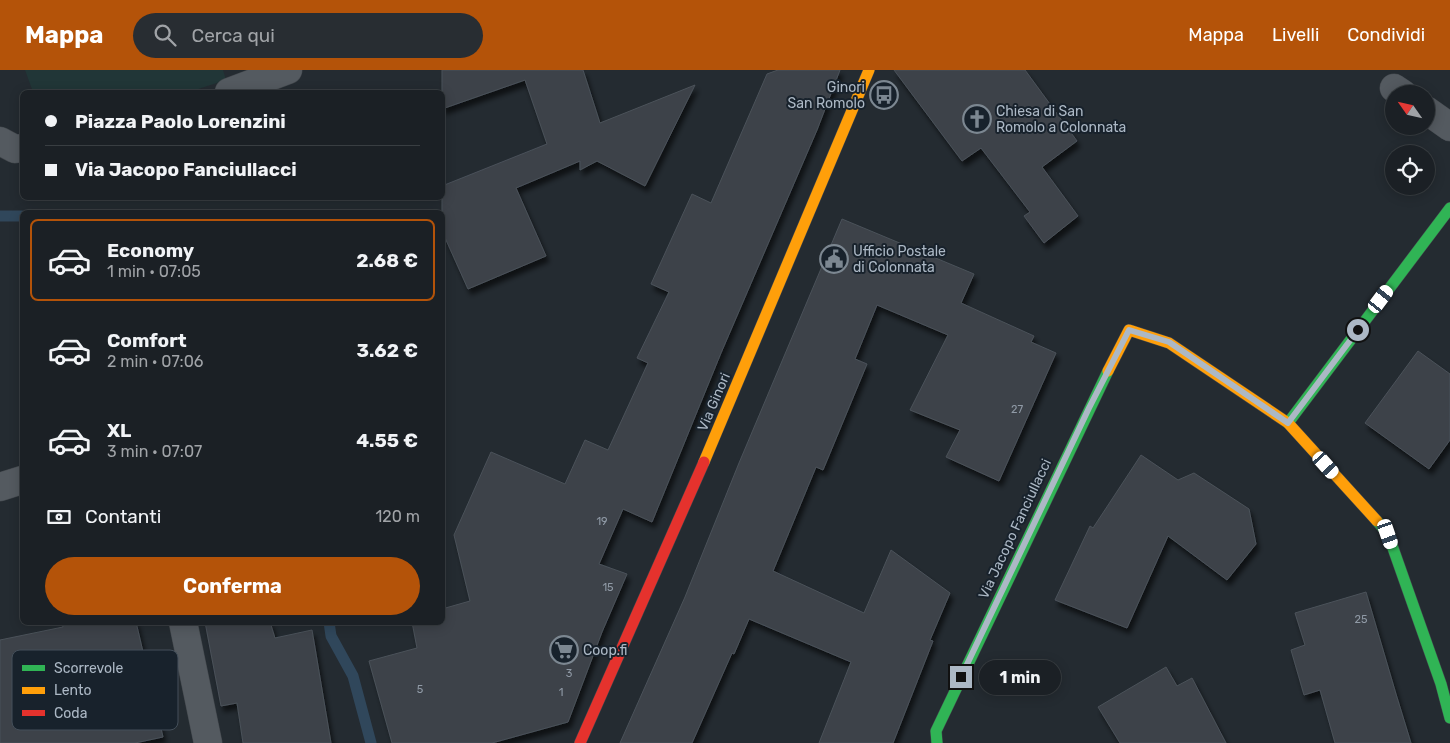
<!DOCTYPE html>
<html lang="it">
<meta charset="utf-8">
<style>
body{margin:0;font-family:Rubik,sans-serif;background:#282d32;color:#f1f3f6;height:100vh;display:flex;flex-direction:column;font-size:19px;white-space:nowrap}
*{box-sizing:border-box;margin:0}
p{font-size:16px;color:#a0a3a7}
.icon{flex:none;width:28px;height:28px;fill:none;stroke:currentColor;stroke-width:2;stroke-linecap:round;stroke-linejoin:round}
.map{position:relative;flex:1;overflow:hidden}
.drawer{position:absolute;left:20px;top:140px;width:425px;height:415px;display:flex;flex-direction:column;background:#1b2025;border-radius:8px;box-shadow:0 2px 12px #0003,0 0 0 1px #393e42}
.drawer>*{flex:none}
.top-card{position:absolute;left:20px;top:20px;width:425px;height:110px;border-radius:8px;box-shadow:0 2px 12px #0003,0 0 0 1px #393e42;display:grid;align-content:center;height:110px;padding:0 25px;background:#1b2025}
.needle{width:32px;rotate:304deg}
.fabs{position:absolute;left:1385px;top:15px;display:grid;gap:10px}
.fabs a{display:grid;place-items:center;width:50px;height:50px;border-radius:50%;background:#1b2025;box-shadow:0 2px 12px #0003,0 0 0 1px #393e42;font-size:25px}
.end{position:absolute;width:22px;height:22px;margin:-11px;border:6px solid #acb8c5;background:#111;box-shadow:0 0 0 2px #111}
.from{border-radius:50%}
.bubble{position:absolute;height:35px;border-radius:18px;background:#1b2025;box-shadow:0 2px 12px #0003,0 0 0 1px #393e42;font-size:16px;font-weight:700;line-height:35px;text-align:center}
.car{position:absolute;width:15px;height:30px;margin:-15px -8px;border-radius:6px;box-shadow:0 0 4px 1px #0007;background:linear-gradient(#fff 24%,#345 0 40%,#fff 0 76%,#345 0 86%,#fff 0)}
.top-card b{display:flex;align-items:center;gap:18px;height:48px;font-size:19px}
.top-card b+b{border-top:1px solid #393e42}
.top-card i{width:12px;height:12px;background:#f1f3f6}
ul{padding:9px 0 0;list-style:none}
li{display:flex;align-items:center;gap:15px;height:82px;margin:0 10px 8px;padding:0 15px;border:2px solid transparent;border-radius:8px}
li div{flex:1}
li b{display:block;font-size:19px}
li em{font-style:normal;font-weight:700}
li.on{border-color:#b45309}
li>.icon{width:45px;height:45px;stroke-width:1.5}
.pay{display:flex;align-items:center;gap:12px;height:55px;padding:0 25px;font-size:19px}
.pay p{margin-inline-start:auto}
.cta{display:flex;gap:10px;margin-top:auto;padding:10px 25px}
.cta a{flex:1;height:58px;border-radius:30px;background:#b45309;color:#fff;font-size:20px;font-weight:700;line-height:58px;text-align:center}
header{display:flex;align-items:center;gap:30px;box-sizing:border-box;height:70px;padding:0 25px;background:#b45309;color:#fff}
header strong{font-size:24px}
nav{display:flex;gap:28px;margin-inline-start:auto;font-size:18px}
.search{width:350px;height:45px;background:#282d32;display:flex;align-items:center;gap:12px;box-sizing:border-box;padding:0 18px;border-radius:28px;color:#a0a3a7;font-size:19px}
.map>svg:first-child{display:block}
.green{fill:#213637}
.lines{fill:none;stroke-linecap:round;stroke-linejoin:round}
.stream{stroke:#30475b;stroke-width:11}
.building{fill:#3c4248;stroke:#4b525a;filter:url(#shadow)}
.street-casing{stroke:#42474c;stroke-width:29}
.fast-casing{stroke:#42474c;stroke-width:12}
.slow-casing{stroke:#42474c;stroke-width:12}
.jam-casing{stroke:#42474c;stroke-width:12}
.street{stroke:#545a60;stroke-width:28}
.fast{stroke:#30b455;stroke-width:11}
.slow{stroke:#ff9f0a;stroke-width:11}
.jam{stroke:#e5322d;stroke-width:11}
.route{stroke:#acb8c5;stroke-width:6}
.labels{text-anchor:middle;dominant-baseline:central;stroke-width:4;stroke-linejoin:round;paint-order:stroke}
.number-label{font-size:11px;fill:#909aa6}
.poi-label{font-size:14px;fill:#acb8c5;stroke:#18222c;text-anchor:start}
.street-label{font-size:14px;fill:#acb8c5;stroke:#18222c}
.key{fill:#18222c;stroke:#444f5a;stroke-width:1}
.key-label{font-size:14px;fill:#acb8c5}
</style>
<header>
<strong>Mappa</strong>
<div class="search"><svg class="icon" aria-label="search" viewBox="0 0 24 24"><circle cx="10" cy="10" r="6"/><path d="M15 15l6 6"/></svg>Cerca qui</div>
<nav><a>Mappa</a><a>Livelli</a><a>Condividi</a></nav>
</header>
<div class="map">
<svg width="1450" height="673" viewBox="0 0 1450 673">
<defs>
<filter id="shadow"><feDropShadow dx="3" dy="5.5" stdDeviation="2.5" flood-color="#0009"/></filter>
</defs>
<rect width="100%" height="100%" fill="#242b31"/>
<path class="green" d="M25,0H223L226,10L189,22H33Z"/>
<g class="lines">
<path class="stream" d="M0,146H22
M329,552L331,566L353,606L371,673"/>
</g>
<path class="building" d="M442,0H583L600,53L695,15L645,116L597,91L580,100V91L516,118L546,186L468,219L442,161V116L547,74L525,10L442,39Z
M778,0H840L817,60L721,283L652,452L623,439L599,494L627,504L602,562L568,652L492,673H392L369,591L417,578L412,552H442V539L470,531L454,465L491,382L565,414L585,370L608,380L648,293L637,288L669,222L651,214L692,124L711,133L767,4Z
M894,0H1025L1077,71L1042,97L1078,146L1044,173L1024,146L1030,142L981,78L962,91Z
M842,149L974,204L961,233L1034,266L1031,272L1056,283L999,411L946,387L960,360L910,340L948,265L877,235L855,289L867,294L823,400L816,397L773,501L864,543L891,480L950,523L930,570L933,571L893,673H819L851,592L749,549L734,584L732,583L692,673H620L685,527L739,393Z
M1418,281L1450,304V370L1429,399L1365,353Z
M1141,385L1178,410L1194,403L1249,439L1256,474L1227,510L1168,466L1127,558L1055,530L1090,456L1093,458Z
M1366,522L1396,624L1411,673H1335L1320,620L1304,625L1291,580L1305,575L1295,543Z
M62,552H136L163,667L135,673H0V570L63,557Z
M205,552H270L275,568L312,560L331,673H243L237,633L221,636Z
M1166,597L1177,616L1192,608L1226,673H1120L1098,637Z"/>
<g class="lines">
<defs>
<path id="street" d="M1394,18L1403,24
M229,22L288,0
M1426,40L1450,57
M0,71L15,79L22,78
M0,417L22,410
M183,552L208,673"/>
<path id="fast" d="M1288,353L1450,138
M1377,451L1388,464L1441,614L1450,648
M937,673L936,661L1108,301"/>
<path id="slow" d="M1108,301L1129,260L1169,273L1288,353L1377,451
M704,392L869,0"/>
<path id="jam" d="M580,673L704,392"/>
</defs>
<use href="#street" class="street-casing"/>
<use href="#fast" class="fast-casing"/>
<use href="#slow" class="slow-casing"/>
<use href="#jam" class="jam-casing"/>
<use href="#street" class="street"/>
<use href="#fast" class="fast"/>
<use href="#slow" class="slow"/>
<use href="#jam" class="jam"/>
</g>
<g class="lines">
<path class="route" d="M961,607L1089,338L1129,260L1169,272L1288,353L1358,260"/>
</g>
<defs>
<symbol id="bus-ring" viewBox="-11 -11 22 22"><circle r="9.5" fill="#18222c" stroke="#7c8791" stroke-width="1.5"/><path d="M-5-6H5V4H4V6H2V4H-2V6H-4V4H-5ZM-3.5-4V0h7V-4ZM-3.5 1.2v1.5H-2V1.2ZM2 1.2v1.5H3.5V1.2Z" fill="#7c8791"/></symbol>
<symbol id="church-ring" viewBox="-11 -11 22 22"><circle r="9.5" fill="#18222c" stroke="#7c8791" stroke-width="1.5"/><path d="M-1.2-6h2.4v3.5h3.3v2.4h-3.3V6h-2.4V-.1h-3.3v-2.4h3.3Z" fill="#7c8791"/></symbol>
<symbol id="civic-ring" viewBox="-11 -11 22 22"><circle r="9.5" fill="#18222c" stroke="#7c8791" stroke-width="1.5"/><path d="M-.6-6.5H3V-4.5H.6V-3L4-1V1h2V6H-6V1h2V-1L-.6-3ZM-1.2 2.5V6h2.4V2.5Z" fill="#7c8791"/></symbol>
<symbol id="supermarket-ring" viewBox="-11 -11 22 22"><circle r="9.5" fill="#18222c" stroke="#7c8791" stroke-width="1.5"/><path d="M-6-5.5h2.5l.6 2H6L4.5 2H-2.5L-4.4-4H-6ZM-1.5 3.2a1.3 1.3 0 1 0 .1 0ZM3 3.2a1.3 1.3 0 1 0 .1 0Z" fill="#7c8791"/></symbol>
</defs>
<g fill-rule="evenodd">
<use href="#bus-ring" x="868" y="9" width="32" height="32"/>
<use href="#church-ring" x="961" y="33" width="32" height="32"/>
<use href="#civic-ring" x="818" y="173" width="32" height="32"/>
<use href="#supermarket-ring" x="548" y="564" width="32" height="32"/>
</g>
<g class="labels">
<g class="number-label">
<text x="1017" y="339">27</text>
<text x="602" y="451">19</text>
<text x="608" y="517">15</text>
<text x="1361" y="549">25</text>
<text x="569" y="603">3</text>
<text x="420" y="619">5</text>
<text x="561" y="622">1</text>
</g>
<g class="poi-label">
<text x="865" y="17" text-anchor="end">Ginori<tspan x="865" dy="16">San Romolo</tspan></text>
<text x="996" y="41">Chiesa di San<tspan x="996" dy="16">Romolo a Colonnata</tspan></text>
<text x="853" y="181">Ufficio Postale<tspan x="853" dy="16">di Colonnata</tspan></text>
<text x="583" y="580">Coop.fi</text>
</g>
<g class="street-label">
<text transform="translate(714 332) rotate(-67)">Via Ginori</text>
<text transform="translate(1015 459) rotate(-65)">Via Jacopo Fanciullacci</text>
</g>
</g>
<rect x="12" y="580" width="166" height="80" rx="8" class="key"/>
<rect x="22" y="595" width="23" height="6" fill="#30b455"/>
<rect x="22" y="617" width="23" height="7" fill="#ff9f0a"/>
<rect x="22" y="640" width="23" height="6" fill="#e5322d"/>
<g class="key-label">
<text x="54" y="603">Scorrevole</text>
<text x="54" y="625">Lento</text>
<text x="54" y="648">Coda</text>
</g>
</svg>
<div class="fabs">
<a><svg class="needle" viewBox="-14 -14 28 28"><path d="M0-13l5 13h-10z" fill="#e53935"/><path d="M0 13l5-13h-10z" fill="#a0a3a7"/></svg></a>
<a><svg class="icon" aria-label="locate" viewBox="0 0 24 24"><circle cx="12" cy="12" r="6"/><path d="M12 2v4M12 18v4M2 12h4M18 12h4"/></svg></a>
</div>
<i class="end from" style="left:1358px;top:260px"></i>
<i class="end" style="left:961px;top:607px"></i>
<div class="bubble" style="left:979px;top:590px;width:82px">1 min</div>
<i class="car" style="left:1381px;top:229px;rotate:37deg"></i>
<i class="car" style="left:1326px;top:395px;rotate:138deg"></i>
<i class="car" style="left:1388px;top:464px;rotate:161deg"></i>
<div class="top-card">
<b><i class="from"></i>Piazza Paolo Lorenzini</b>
<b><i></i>Via Jacopo Fanciullacci</b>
</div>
<section class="drawer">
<ul>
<li class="on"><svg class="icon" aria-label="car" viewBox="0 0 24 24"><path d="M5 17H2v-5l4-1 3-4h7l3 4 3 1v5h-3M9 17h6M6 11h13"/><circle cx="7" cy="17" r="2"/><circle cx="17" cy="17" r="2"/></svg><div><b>Economy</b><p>1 min · 07:05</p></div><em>2.68 €</em></li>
<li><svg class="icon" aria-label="car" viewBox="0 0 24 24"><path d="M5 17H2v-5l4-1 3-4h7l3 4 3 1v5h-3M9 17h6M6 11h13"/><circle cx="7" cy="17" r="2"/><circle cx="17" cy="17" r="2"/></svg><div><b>Comfort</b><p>2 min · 07:06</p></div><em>3.62 €</em></li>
<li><svg class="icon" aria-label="car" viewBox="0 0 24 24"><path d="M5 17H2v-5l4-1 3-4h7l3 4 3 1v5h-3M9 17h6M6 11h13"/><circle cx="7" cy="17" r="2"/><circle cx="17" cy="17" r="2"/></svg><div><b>XL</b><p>3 min · 07:07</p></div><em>4.55 €</em></li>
</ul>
<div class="pay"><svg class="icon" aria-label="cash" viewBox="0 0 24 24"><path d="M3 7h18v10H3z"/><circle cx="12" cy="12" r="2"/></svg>Contanti<p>120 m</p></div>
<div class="cta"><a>Conferma</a></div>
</section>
</div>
